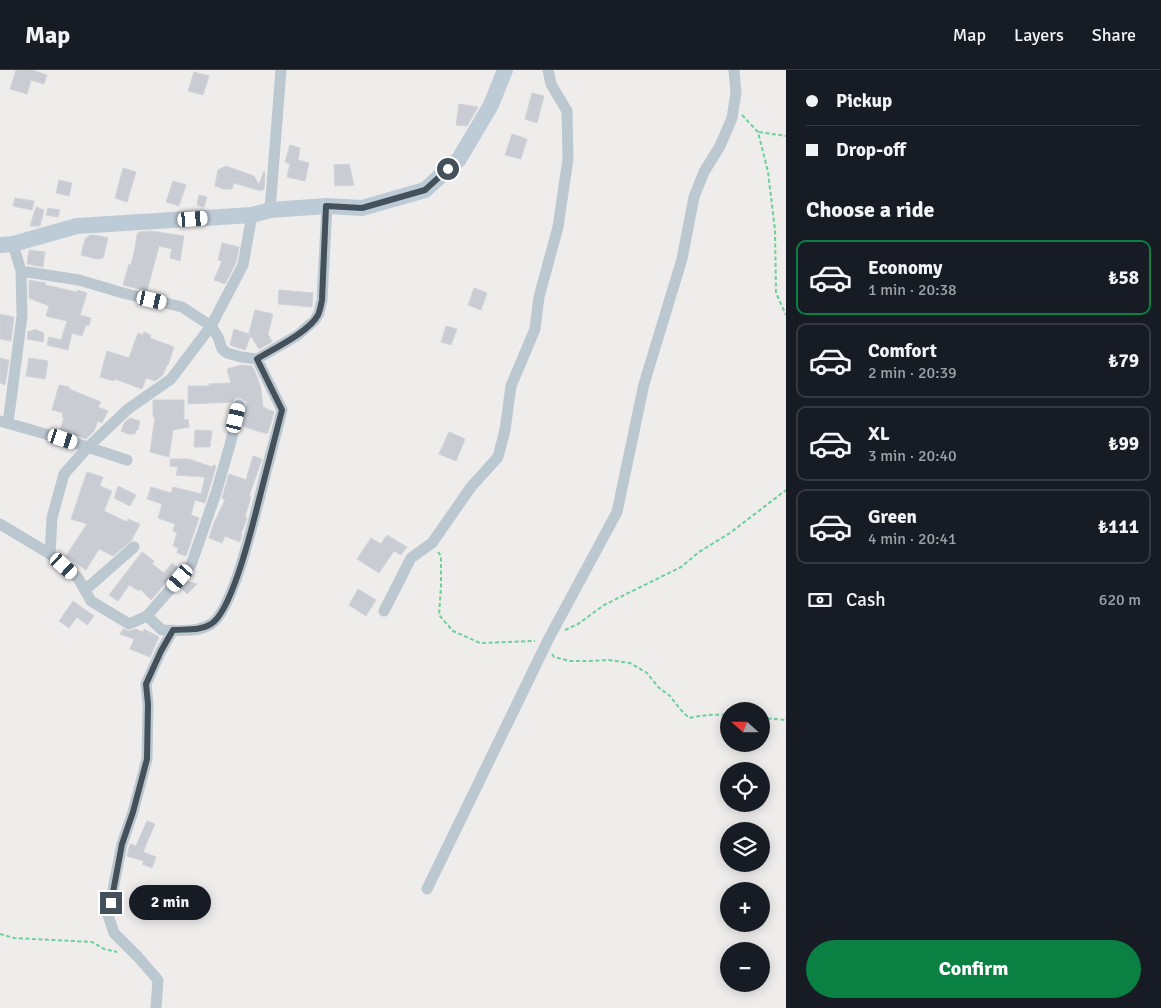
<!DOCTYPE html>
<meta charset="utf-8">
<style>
body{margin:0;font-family:Signika,sans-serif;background:#242831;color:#f1f3f6;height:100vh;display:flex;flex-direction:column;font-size:19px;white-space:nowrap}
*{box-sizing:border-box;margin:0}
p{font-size:16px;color:#9ea1a6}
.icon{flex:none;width:28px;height:28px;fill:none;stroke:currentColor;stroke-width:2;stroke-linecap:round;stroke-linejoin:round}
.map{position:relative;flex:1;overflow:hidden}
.panel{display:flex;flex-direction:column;background:#171b24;width:375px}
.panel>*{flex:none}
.guide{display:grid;align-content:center;height:110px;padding:0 20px;background:#171b24}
.needle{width:32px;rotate:291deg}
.controls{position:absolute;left:720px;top:632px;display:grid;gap:10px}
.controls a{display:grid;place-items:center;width:50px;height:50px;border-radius:50%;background:#171b24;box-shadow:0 2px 12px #0003;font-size:25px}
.end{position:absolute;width:22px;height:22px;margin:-11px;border:6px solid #44515a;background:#fff;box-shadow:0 0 0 2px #fff}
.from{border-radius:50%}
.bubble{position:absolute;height:35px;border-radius:18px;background:#171b24;box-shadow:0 2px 12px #0003;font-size:16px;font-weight:800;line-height:35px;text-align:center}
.car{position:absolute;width:15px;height:30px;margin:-15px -8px;border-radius:6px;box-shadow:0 0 4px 1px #0007;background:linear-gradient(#fff 24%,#345 0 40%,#fff 0 76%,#345 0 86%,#fff 0)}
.guide b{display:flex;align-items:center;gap:18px;height:48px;font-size:19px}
.guide b+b{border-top:1px solid #363941}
.guide i{width:12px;height:12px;background:#f1f3f6}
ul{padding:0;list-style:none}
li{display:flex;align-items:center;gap:15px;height:75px;margin:0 10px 8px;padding:0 10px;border:2px solid #363941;border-radius:10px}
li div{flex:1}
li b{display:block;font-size:19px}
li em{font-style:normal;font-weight:800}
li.current{border-color:#0b8043}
li>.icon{width:45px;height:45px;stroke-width:1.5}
h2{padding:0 20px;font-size:22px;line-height:60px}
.pay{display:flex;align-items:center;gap:12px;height:55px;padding:0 20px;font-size:19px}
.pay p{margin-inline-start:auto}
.button{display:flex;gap:10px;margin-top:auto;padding:10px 20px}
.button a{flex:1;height:58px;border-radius:30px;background:#0b8043;color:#fff;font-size:20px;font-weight:800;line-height:58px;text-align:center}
header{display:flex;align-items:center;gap:30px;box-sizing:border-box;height:70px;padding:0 25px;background:#171b24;border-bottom:1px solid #363941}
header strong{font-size:24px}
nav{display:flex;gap:28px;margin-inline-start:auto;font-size:18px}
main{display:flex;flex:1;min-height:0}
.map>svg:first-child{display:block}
.building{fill:#c9ccd2;stroke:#d0d3d8}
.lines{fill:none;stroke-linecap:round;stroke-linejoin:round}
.path{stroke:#6dd099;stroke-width:2;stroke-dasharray:4 2.5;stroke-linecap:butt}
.street{stroke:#bcc8d0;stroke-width:11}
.secondary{stroke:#bdcbd7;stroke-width:16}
.route{stroke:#44515a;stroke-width:6}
</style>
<header>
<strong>Map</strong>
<nav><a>Map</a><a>Layers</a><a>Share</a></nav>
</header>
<main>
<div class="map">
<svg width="786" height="938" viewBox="0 0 786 938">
<rect width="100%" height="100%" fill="#efecec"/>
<path class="building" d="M16,0H32L47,5L44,14L31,10L27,24L10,19Z
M194,2L209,6L203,25L188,21Z
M532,23L544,26L537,53L525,49Z
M459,34L478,37L467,56L456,55Z
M512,64L527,69L521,89L505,85Z
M290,75L300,78L298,90L309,93L305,111L287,107L290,94L285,92Z
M349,94L354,115L335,116L334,95Z
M226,96L254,106L259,115L264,101L265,102L264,120L260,119L261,121L234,113L232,119H223L215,116L218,100Z
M123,98L136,102L127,132L115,128Z
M59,110L72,113L69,126L56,123Z
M173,111L186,115L179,136L166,132Z
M199,125L207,127L204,137L197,135Z
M15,128L34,131L32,140L13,136Z
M36,137L44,140L40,156H30Z
M48,138L60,140L58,147L46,145Z
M151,161L184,166L180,191L170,188L172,179L159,176L147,221L123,215L129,194L131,195L135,178L137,165L139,162Z
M90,165H95L108,168L103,188L96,189L81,185L85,169Z
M222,173L239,177L236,193L225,214L214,210L222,191L218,190Z
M29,180L45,182L43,197L27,194Z
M29,210L46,213L45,215L77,222L78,220L87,223L80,245L91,248L89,256L86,255L82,266L72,263L68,280L47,275L49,267L61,270L67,251L46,246L49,236L29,228Z
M474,218L487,223L481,240L468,235Z
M279,220L313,223L312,237L278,234Z
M255,240L273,244L268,264L272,272L259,279L249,263Z
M0,244L14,247L11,271L0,269Z
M446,256L457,259L451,275L441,272Z
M34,259L44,263L43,272L27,269L28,261H32Z
M234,259L251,265L245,280L230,275Z
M144,262L151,265L150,268L174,277L168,295H167L163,305L155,311L146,308L142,319L115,309L114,311L100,307L107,281L129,288L138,263L143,265Z
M0,288L9,290L5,315L0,313Z
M29,288L48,291L45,309L26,306Z
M241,295L252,296L256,304L261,318L263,337L274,342L268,363H264L242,356L247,331H245L241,328H236L232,332L188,334V316H209V314L231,313L227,299Z
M59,315L69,317V319L101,332L98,337L108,341L102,353L98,351L94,361L86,369L60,360L64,348L62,347L63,343L52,340Z
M153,330H184V350L188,349L189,357L173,360L169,387L150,382L155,347H153Z
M130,348L140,351L138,360H136L135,364H128L121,361L125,352Z
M195,360L212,361L210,377H194Z
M449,362L465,369L456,391L439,384Z
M253,386L262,389L249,426L251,427L245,447L247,448L241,464L242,465L240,472L225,466L222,473L209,468L214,453L225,430L222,428L229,404L246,410Z
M170,389H189L212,397L213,395L216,396L205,433L195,430L191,445L199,448L186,486L177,483L178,478L173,476L177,463L173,461L175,454L158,448L162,434L147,429L151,417L171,423L173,417L201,424L205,407L176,405L178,397L170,396Z
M87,402L103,407L100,416L112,421L104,441L127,452L128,449L140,454L131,471L113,486L99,479L86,500L66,486L87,454L71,449Z
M118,416L136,425L130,436L114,428Z
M387,465L407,477L401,485L394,481L379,503L357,489L371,468L381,474Z
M142,482L154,491L152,494L164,503L172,493L178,498L151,530L140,519L139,521L129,515L118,531L109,525Z
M187,511L197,514L187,524L181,518Z
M358,519L376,530L366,546L349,535Z
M73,531L94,546L87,555L77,547L69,558L59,551Z
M123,559L129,561L136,559L143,562L144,559L159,567L150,587L130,579L134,569L120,564Z
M147,751L155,754L143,782L156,787L152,798L142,794L144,791L127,786L130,774L136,776Z"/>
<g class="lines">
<path class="path" d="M742,45L758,62L768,102L775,160L776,223L786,245
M759,62L786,66
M438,482L441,486V516L439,545L453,561L480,573L535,571
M565,560L578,554L604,535L681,497L699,482L730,463L786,420
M552,584L554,587L570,591H589L609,590L630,593L647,603L658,617L670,626L680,639L689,648C703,645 715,644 729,645
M761,648L786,650
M0,864L14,868L92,872L104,879L117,882"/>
<path class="street" d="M270,140L281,0
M21,201L79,210L123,223L182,237L211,256L218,267L222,279L227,283L241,287L257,289L298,265L315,250L319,243L322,230L327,136
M239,335L230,375L216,423L191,495L147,546L162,560C178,560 197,563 211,554C233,540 253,452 260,426C267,397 275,369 282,340L257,289
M0,351L63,369L127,390
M8,353L22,246L21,201L13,174
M0,454L50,484L78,508L91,531L129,554L147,546
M50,484L52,448L64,404L88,377L128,339L171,309L211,256L243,195L252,145
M85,520L134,477
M384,541L411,488L432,473L471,417L498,387L505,360L511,316L535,259L539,227L558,157L568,89L567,41L551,14L548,0
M427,819L548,570L617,442L644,314L682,189L694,127L704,102L720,76L732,48L736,23L734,0
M156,938L158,910L138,887L114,863L108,845L122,774L133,742L147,689L148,634L146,614L161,581L173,560"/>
<path class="secondary" d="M0,175L13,174L77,156L252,145L270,140L327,136L362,138L425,120L459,89L491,35L505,0"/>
</g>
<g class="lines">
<path class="route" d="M111,833L122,774L133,742L147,689L148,634L146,614L161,581L173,560C186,559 200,561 211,554C233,541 254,449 261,422C268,395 275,368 282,340L257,289C273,279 309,262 318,245C320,241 321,235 322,230L326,136L362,138L425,120L448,99"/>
</g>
</svg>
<div class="controls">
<a><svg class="needle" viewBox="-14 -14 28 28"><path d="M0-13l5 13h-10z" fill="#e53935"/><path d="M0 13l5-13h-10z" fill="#9ea1a6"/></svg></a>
<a><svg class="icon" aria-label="locate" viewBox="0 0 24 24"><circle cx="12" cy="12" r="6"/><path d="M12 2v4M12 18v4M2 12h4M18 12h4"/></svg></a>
<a><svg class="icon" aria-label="layers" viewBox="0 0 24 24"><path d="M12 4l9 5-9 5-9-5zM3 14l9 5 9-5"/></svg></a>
<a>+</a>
<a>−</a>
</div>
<i class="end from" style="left:448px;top:99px"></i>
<i class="end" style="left:111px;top:833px"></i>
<div class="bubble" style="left:129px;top:815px;width:82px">2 min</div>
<i class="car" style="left:193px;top:149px;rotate:86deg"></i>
<i class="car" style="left:152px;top:230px;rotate:103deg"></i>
<i class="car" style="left:236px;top:348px;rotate:13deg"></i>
<i class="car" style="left:63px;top:369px;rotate:108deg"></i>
<i class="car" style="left:64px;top:496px;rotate:132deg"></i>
<i class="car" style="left:180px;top:508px;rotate:221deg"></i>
</div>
<section class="panel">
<div class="guide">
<b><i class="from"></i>Pickup</b>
<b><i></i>Drop-off</b>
</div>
<h2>Choose a ride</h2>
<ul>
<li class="current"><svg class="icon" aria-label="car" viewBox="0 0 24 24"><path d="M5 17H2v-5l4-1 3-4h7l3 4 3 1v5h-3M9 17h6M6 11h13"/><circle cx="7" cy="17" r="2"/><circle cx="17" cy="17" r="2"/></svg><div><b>Economy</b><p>1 min · 20:38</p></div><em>₺58</em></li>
<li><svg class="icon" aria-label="car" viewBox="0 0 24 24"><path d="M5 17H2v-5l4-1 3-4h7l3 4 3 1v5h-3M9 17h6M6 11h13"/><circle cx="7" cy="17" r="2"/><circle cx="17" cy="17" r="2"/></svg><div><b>Comfort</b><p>2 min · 20:39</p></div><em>₺79</em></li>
<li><svg class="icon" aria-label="car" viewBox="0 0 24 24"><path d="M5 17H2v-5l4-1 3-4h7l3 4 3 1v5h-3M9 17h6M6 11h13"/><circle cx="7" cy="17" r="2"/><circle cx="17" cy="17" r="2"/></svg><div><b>XL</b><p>3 min · 20:40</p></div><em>₺99</em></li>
<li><svg class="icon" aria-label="car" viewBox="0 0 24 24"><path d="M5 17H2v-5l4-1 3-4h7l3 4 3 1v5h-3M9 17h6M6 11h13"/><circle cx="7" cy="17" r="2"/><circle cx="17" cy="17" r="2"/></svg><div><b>Green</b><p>4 min · 20:41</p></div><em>₺111</em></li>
</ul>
<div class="pay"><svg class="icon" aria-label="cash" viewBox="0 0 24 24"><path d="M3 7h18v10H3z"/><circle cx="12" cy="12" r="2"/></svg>Cash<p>620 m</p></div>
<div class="button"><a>Confirm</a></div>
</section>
</main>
